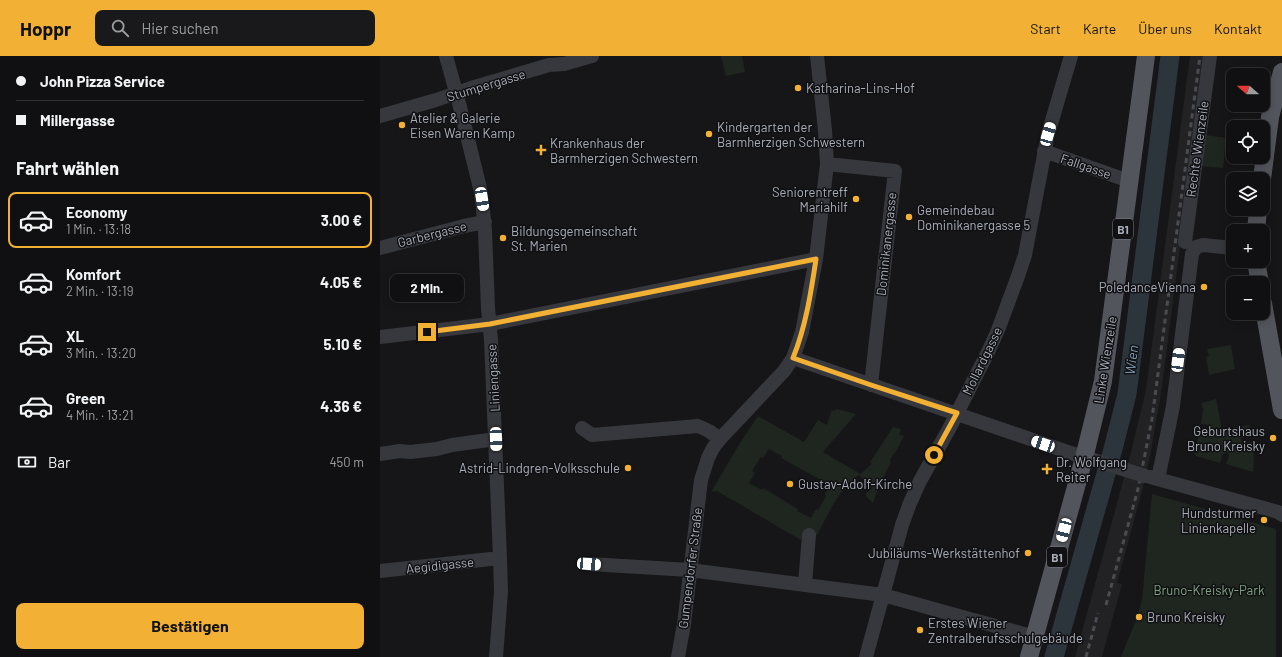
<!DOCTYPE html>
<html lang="de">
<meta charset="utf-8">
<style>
body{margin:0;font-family:Barlow,sans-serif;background:#19191b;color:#f1f3f6;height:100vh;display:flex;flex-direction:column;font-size:15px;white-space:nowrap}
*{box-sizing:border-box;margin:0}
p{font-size:13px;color:#9c9d9f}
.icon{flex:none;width:22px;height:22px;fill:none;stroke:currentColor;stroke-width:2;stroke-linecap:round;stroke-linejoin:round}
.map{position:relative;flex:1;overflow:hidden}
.side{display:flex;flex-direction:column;background:#101012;width:380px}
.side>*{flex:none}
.top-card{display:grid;align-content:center;height:88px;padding:0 16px;background:#101012}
.needle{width:26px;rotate:291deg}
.controls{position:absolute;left:846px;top:12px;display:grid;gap:8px}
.controls a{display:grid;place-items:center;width:44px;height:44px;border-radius:8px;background:#101012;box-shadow:0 2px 10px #0003,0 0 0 1px #303032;font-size:20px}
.end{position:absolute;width:18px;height:18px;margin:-9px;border:5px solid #f2b134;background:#111;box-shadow:0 0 0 2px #111}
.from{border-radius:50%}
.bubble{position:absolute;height:28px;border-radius:8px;background:#101012;box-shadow:0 2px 10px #0003,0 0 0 1px #303032;font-size:13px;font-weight:700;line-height:28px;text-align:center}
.car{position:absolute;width:12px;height:24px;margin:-12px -6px;border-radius:5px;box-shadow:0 0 3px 1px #0007;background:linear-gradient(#fff 24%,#345 0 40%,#fff 0 76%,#345 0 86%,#fff 0)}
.top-card b{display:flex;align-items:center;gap:14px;height:38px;font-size:15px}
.top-card b+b{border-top:1px solid #303032}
.top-card i{width:10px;height:10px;background:#f1f3f6}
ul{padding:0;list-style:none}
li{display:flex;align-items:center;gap:12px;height:56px;margin:0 8px 6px;padding:0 8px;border:2px solid transparent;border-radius:8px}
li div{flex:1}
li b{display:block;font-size:15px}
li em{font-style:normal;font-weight:700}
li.active{border-color:#f2b134}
li>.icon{width:36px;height:36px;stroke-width:1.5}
h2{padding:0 16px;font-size:18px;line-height:48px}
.pay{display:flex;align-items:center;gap:10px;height:44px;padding:0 16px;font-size:15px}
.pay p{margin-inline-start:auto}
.button{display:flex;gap:8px;margin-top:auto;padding:8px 16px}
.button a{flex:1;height:46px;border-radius:8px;background:#f2b134;color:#111;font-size:16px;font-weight:700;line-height:46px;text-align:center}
header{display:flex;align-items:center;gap:24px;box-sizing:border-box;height:56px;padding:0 20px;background:#f2b134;color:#111}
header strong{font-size:19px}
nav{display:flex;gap:22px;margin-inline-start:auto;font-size:14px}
.search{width:280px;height:36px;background:#19191b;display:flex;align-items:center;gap:10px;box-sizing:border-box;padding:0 14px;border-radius:8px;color:#9c9d9f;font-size:15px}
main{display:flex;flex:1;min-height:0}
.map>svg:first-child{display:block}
.built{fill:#222225}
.green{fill:#1e261f;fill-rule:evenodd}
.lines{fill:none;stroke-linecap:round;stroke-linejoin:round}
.river{stroke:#2c353c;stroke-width:19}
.minor{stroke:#37383d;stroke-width:14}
.major{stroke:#53555c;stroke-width:18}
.rail{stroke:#4a4c52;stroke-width:3;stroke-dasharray:5 4;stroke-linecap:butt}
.minor-bridge{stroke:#37383d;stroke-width:14}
.route{stroke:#f2b134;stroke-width:5}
.poi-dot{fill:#f2b134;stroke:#111113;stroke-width:1.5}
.labels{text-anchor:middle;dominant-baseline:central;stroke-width:3;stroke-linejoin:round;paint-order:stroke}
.shield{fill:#111113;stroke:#7b7e86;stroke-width:1}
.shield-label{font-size:12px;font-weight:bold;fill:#a8adb8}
.street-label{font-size:13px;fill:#a8adb8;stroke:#111113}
.poi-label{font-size:13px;fill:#a8adb8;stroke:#111113;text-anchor:start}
.park-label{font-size:13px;fill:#7fa381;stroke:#111113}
.water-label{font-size:14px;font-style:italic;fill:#7f9bb3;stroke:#111113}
</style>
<header>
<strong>Hoppr</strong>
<div class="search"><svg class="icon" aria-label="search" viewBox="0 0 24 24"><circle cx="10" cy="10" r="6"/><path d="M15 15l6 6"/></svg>Hier suchen</div>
<nav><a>Start</a><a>Karte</a><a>Über uns</a><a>Kontakt</a></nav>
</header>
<main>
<section class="side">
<div class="top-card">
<b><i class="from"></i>John Pizza Service</b>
<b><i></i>Millergasse</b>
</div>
<h2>Fahrt wählen</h2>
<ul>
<li class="active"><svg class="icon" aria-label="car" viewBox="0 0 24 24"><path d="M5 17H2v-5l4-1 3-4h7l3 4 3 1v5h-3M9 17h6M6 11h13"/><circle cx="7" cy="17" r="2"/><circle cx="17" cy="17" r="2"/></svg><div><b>Economy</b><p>1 Min. · 13:18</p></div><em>3.00 €</em></li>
<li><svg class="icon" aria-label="car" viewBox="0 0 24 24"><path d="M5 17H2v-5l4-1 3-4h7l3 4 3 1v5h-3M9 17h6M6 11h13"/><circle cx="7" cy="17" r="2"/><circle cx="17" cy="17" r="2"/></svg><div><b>Komfort</b><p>2 Min. · 13:19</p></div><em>4.05 €</em></li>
<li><svg class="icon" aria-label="car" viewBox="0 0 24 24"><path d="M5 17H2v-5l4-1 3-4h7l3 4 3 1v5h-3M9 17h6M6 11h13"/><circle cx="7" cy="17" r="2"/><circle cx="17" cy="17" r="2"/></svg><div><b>XL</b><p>3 Min. · 13:20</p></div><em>5.10 €</em></li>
<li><svg class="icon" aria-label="car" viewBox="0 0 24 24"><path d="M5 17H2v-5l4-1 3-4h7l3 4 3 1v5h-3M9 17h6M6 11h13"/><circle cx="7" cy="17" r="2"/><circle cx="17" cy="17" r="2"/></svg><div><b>Green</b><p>4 Min. · 13:21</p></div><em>4.36 €</em></li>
</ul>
<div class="pay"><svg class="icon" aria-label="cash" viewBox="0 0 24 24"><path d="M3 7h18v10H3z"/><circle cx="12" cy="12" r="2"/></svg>Bar<p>450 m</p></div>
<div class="button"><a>Bestätigen</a></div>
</section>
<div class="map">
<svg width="902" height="601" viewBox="0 0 902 601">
<rect width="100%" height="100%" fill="#161618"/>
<path class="built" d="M810,0H825L781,337L769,405L762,435L737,527L742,528L722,601H695L750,400L766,334Z"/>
<path class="green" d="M341,0H362L365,16L346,20Z
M826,79L846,82L843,112L821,110Z
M851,289L855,313L829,319L826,301L829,300L827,293Z
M836,343L842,374L869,369L871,380L861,382L862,387L872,386L874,401L873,416L846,408L849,400L848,397L846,396L845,398H843L840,407L816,400L815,398V397H818L819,395L816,394L819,374L828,375L829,369L821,368L823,353L821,347Z
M452,353L453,355L457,353L476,358L443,396L480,418L492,408L490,406L513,371L521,373L519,379L524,380L515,397H514L510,404L511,406L503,422L502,421L493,447L485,439L492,432L479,419C458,434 449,457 437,479L423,476L421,484L337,435L331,436L360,387L378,360L424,386L438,364L447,369ZM389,393L402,400L401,402L450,429L445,438L446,440L438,454L436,453L431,462L417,455L418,453L383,432L382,434L369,427L375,417L372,415L381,401L383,402Z
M772,438L896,473V601H741L756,564L762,544Z"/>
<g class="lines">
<path class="river" d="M674,601L733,393L747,338L790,0"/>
<path class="minor" d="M66,0L79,47L100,132L103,154L105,175L108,252L111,284L120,502L121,536L116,601
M0,60L56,44L91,32L169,9L184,8L212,0
M664,95L749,125
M447,108L515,115L491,329
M805,186L830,0
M0,192L84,170L105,166
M0,281L110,268L436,203
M413,302L691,397L746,414
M202,372L212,379L318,370L329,375L340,383
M0,398L20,395L30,396L57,393L72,389L116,383
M770,421L898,456L902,459
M778,423L793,350L812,198L816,191L823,189L853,192
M209,508L310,514L503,539L655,581
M0,515L120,502
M425,528L429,479
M298,601L304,568L321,424L328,402L333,392L340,383L404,315L413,302L422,276L436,203L447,108L445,74L437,0
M486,601L522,469L530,447L540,425L569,373L609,294L618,274L638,220L645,199L668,78L691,0"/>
<path class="major" d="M882,123L890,61L902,16
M876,175L878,153
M876,205L880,227
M883,247L902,354
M649,601L704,402L723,325L766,0"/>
<path class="rail" d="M726,549L758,433L772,363L820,0
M706,601L718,557"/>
<path class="minor-bridge" d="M746,414L765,420"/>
</g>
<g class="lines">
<path class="route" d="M47,276L110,268L436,203C431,236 426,270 413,302L491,329L577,357L554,399"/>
</g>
<g class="poi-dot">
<circle cx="418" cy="32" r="4"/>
<circle cx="22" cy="69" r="4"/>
<circle cx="329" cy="78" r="4"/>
<path d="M159 88h4v4h4v4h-4v4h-4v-4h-4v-4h4z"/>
<circle cx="476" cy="143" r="4"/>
<circle cx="529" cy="161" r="4"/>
<circle cx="123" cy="182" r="4"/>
<circle cx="824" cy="231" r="4"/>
<circle cx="893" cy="382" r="4"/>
<circle cx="248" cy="412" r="4"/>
<path d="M665 407h4v4h4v4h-4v4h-4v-4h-4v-4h4z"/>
<circle cx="410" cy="428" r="4"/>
<circle cx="884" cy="464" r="4"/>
<circle cx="648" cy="497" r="4"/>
<circle cx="759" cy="561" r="4"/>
<circle cx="540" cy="574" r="4"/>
</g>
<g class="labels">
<g class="shield">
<rect x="733" y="163" width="20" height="20" rx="3"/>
<rect x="667" y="491" width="20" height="20" rx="3"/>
</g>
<g class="shield-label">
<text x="743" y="173">B1</text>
<text x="677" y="501">B1</text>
</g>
<g class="street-label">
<text transform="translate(106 29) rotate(-17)">Stumpergasse</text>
<text transform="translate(817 93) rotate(-82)">Rechte Wienzeile</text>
<text transform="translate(706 110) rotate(19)">Fallgasse</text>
<text transform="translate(52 178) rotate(-14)">Garbergasse</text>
<text transform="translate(506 188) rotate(-84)">Dominikanergasse</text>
<text transform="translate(725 304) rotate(-81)">Linke Wienzeile</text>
<text transform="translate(602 305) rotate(-64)">Mollardgasse</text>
<text transform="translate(113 322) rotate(-93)">Liniengasse</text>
<text transform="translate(60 509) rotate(-6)">Aegidigasse</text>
<text transform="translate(310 512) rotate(-83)">Gumpendorfer Straße</text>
</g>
<g class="poi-label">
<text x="426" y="32">Katharina-Lins-Hof</text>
<text x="30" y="62">Atelier &amp; Galerie<tspan x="30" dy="15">Eisen Waren Kamp</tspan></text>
<text x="337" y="71">Kindergarten der<tspan x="337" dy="15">Barmherzigen Schwestern</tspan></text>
<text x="170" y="87">Krankenhaus der<tspan x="170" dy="15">Barmherzigen Schwestern</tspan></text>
<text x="468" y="136" text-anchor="end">Seniorentreff<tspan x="468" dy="15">Mariahilf</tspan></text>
<text x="537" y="154">Gemeindebau<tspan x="537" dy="15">Dominikanergasse 5</tspan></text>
<text x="131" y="175">Bildungsgemeinschaft<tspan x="131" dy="15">St. Marien</tspan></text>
<text x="816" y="231" text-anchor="end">PoledanceVienna</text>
<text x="885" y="375" text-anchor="end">Geburtshaus<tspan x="885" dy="15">Bruno Kreisky</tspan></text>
<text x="676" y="406">Dr. Wolfgang<tspan x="676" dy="15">Reiter</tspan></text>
<text x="240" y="412" text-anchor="end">Astrid-Lindgren-Volksschule</text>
<text x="418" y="428">Gustav-Adolf-Kirche</text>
<text x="876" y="457" text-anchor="end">Hundsturmer<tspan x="876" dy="15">Linienkapelle</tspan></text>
<text x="640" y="497" text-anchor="end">Jubiläums-Werkstättenhof</text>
<text x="767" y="561">Bruno Kreisky</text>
<text x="548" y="567">Erstes Wiener<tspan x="548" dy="15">Zentralberufsschulgebäude</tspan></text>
</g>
<g class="park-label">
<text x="829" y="534">Bruno-Kreisky-Park</text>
</g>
<g class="water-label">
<text transform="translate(751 304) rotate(-83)">Wien</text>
</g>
</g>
</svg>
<div class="controls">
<a><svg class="needle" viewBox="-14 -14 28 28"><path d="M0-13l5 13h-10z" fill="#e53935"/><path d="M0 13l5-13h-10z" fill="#9c9d9f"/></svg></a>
<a><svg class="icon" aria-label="locate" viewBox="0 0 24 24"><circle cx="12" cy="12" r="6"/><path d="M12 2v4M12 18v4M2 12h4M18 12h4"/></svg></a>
<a><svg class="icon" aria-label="layers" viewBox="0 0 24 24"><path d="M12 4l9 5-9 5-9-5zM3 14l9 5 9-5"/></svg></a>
<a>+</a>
<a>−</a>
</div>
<i class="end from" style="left:554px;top:399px"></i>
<i class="end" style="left:47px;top:276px"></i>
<div class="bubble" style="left:10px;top:218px;width:74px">2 Min.</div>
<i class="car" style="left:668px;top:78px;rotate:16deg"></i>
<i class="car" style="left:102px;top:143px;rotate:171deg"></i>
<i class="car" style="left:798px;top:304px;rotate:7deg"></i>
<i class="car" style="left:116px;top:383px;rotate:178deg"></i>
<i class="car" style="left:663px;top:388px;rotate:289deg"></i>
<i class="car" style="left:684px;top:474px;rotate:195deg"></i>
<i class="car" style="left:209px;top:508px;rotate:94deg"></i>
</div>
</main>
